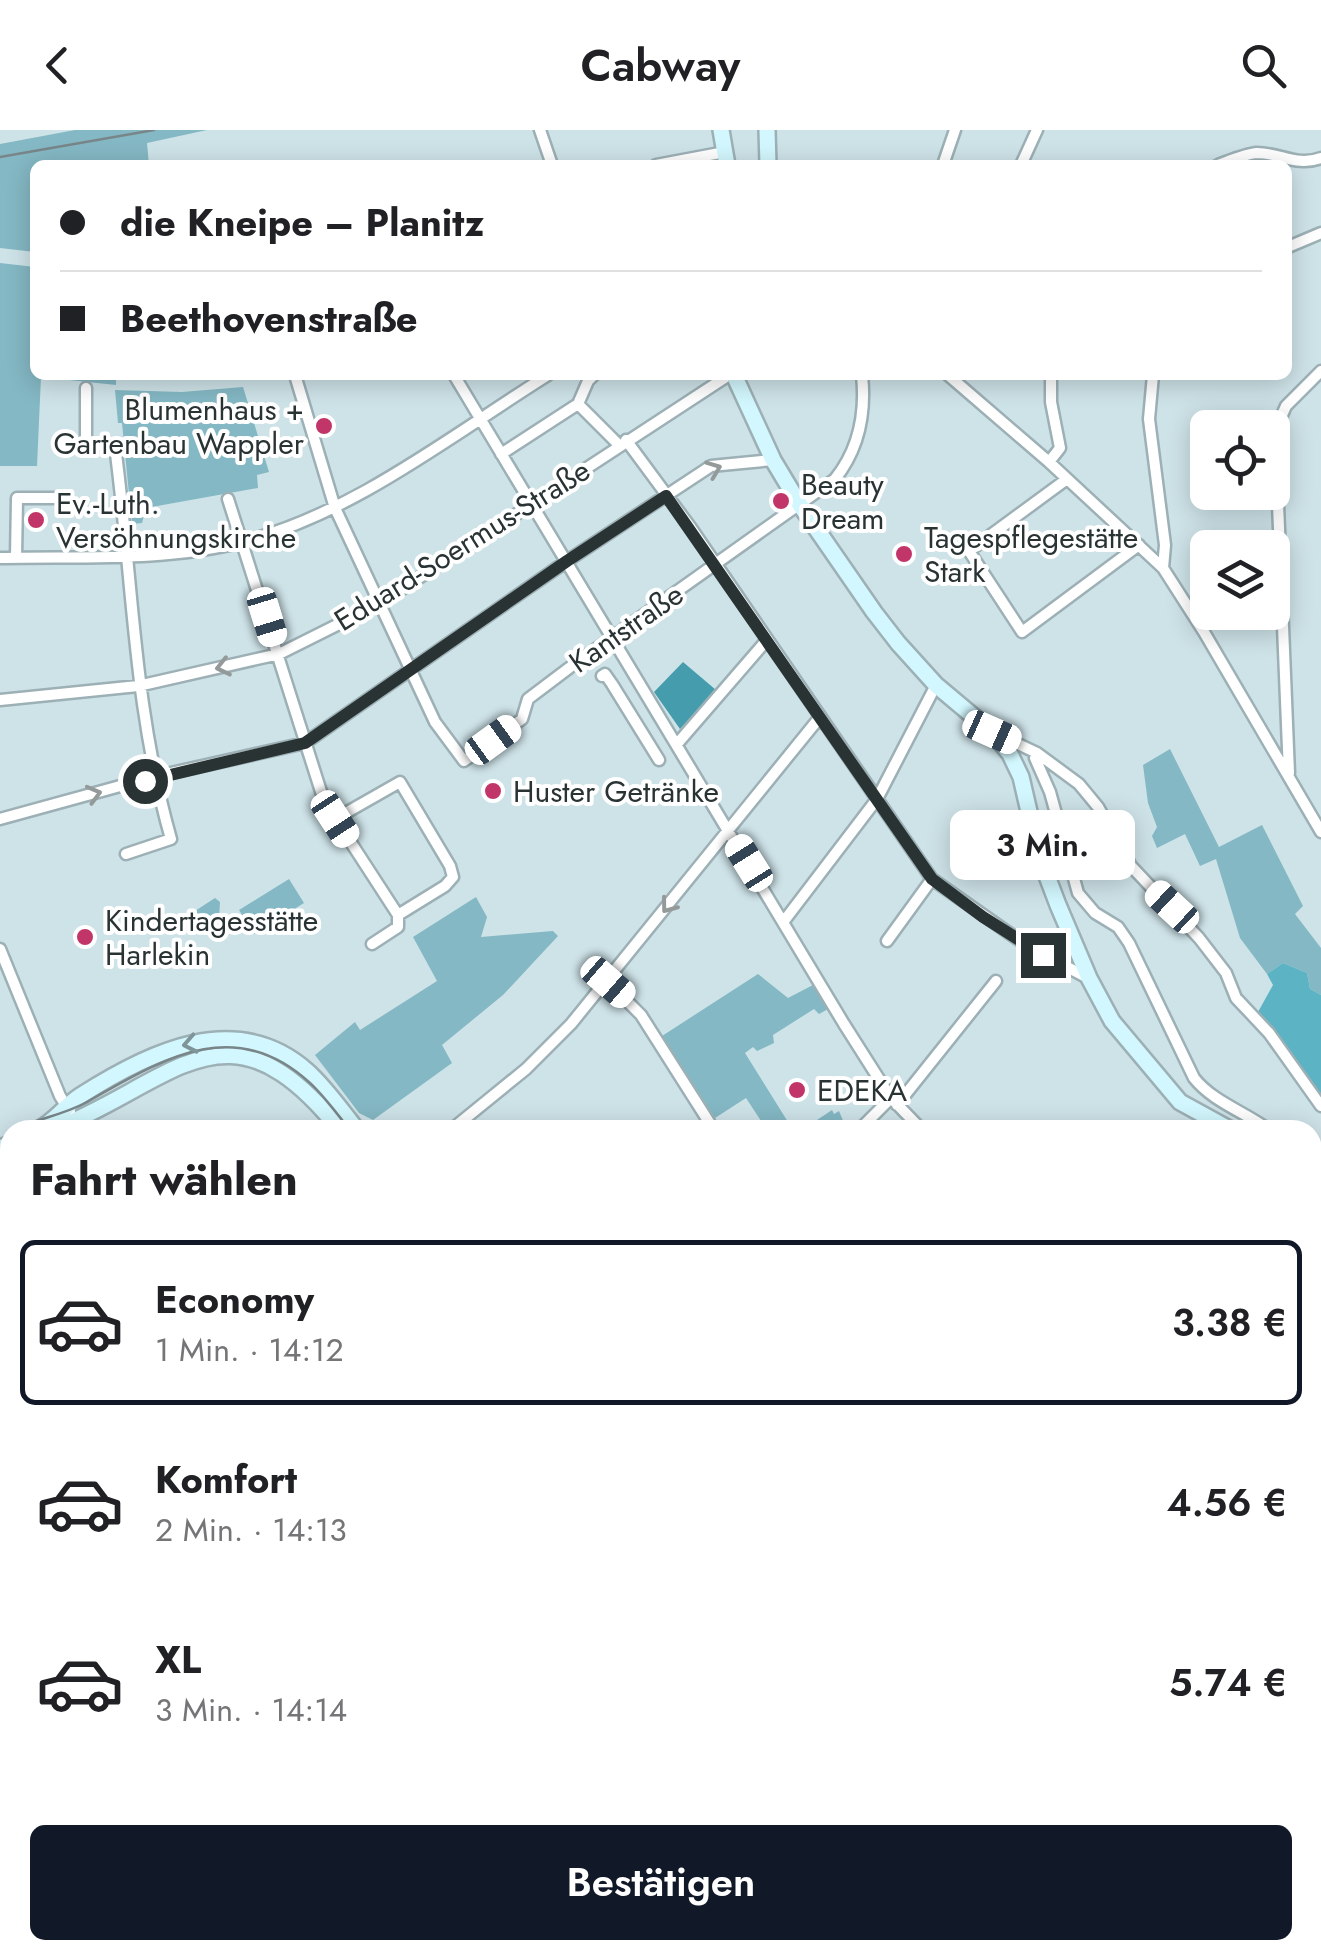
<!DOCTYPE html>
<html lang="de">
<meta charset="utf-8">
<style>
body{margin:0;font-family:Jost,sans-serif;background:#f6f6f6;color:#202124;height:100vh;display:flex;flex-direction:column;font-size:38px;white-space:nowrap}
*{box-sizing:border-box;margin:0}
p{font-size:32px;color:#757577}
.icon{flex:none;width:55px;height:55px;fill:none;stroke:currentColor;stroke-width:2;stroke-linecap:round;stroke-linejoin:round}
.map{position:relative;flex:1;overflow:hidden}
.panel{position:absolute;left:0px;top:990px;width:1322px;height:840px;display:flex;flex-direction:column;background:#fff;border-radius:30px 30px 0 0;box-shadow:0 5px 25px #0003}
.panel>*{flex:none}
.top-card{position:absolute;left:30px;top:30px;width:1262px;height:220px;border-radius:15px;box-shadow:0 5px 25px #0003;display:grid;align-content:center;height:220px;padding:0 30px;background:#fff}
.tools{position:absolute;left:1190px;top:280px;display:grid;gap:20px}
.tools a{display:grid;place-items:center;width:100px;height:100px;border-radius:15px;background:#fff;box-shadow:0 5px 25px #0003;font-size:50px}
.end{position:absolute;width:45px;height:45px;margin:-22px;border:12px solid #2a3334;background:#fff;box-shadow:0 0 0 5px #fff}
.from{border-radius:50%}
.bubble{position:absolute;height:70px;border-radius:15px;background:#fff;box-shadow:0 5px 25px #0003;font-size:32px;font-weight:600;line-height:70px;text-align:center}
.car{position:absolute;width:30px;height:60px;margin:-30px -15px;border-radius:12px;box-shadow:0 0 8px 2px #0007;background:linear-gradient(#fff 24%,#345 0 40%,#fff 0 76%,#345 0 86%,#fff 0)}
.top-card b{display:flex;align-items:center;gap:35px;height:95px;font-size:38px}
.top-card b+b{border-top:2px solid #e0e0e0}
.top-card i{width:25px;height:25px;background:#202124}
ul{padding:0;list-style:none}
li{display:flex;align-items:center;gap:30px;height:165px;margin:0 20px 15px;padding:0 10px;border:5px solid transparent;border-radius:15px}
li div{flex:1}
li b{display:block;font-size:38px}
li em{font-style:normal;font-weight:600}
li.active{border-color:#111827}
li>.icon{width:90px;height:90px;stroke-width:1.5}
h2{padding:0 30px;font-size:45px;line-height:120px}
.cta{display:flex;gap:20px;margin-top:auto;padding:20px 30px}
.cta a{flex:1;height:115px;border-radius:15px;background:#111827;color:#fff;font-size:40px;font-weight:600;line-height:115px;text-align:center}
header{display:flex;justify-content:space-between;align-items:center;height:130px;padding:0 30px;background:#fff;font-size:45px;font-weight:600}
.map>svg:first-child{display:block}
.green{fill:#84b8c4}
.forest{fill:#5cb3c4}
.water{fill:#449cad}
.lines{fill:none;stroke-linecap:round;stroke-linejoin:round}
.street-casing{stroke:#9cb0b5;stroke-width:15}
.secondary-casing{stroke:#9cb0b5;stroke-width:20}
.street{stroke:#fff;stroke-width:10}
.secondary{stroke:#d3f7fe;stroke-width:15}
.tram{stroke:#788689;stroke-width:2.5}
.rail{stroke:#788689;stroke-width:2.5;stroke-dasharray:12 12;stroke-linecap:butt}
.oneway{stroke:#94999a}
.oneway2{stroke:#7e9599}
.route{stroke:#2a3334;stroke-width:12}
.poi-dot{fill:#c13569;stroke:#fff;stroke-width:4}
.labels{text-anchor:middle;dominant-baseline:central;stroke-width:8;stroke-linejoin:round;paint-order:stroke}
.poi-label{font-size:30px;fill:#2a3334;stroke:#fff;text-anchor:start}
.street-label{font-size:30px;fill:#2a3334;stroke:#fff}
</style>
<header><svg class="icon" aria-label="back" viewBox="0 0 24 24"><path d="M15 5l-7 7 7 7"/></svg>Cabway<svg class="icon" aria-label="search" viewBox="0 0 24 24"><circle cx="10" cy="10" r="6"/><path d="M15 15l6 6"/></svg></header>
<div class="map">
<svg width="1321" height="1830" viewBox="0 0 1321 1830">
<rect width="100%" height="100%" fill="#cee3e8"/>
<path class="green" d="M75,0H207L147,13L149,35H35V122L0,118V14Z
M0,133L35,137V245H116V255L41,247L37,336H0Z
M243,257L269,342L257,345L258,358L146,378L142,393L132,394L122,293H118L115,260L182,262Z
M1170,619L1219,717L1262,695L1303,776L1295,784L1321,818V865L1310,859L1307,843L1283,833L1267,844L1240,808L1216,729L1200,736L1185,704L1157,718L1152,706L1157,697L1148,673L1143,635Z
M289,749L304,773L254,804L239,780Z
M476,767L487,787L481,807L553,801L558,806L503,865L442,915L452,933L373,990L359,983L315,925L355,892L360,900L437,851L413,807Z
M215,768L220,772L219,789L206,799L195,781Z
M758,844L788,868L813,855L828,879L819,884L814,879L773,905L774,913L757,921L753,917L745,923L793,1000H767L746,968L715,988L662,906Z
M832,980L834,984L839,981L847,1000H802Z
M0,1172L10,1187V1268L0,1275V1219L6,1215L0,1207Z
M1321,1217V1465H1312V1286L1317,1274L1313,1268V1236Z
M1313,1581L1321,1582V1727L1313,1722Z
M0,1678L10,1680V1820H440L470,1830H222L170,1822L126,1825L124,1830H0Z
M1055,1820H1113L1109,1830H1052Z"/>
<path class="forest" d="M1283,833L1307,843L1310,859L1321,865V975L1273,899L1258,882L1273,855L1267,844Z
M1313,1078L1321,1086V1127L1316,1124L1313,1132Z"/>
<path class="water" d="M683,532L716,560L680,599L654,562Z"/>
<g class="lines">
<defs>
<path id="street" d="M540,0L552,35
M656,35L725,22
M943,35L955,0
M1021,35L1037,0
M1218,35C1229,31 1245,24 1257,23C1280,23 1297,37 1321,28
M1288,117L1321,103
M295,245L335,378L435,592L464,631L522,589L528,569L569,538L835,349C859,319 866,283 862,245
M454,245L844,894L891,968L922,1000
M948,245L1049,332L1163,438L1204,502L1321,702
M1153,245L1149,289L1165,415L1163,438
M86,258V314
M578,274L619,315
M626,310L691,398L932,749L1029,817L1088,848
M75,314L115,316C133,451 133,576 171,709L126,724
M501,324L578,274L588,251L594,245
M1049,332L1060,318L1051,272V245
M1067,349L969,421L1022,502L1139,415
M228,369L324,671L398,785V797L372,814
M0,428C79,426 165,432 242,412C353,384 452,305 548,245
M16,428L17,368H58
M602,546L605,544L612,554L659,630
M0,570L138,556L279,524L379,474L729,245
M997,604L1037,623L1079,654L1098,677L1131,736L1199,808L1226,843L1236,868L1269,903L1321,976
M677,614L766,511
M1037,623L1035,628L1050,662L1078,763L1095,783L1118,797L1129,813L1194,948C1213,972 1245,982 1269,1000
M1289,643L1275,301L1286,276L1321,241
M0,689L153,647L305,613L567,431L711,336L773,330
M335,689L400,652L450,736L453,747L445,756L398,785
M784,791L877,669L936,555
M887,811L932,749
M0,819L60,966L70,982
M608,852L641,885L714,1000
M897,975L996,851
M451,1000L526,939L571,894L820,587
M859,1000L891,968
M0,1093L10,1107
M0,1281L10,1274
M0,1485L10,1491
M0,1521L10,1505
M879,1830L882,1820"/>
<path id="secondary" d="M721,0L727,35
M767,0L768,35
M734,245L773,330L800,375L874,482L898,513L936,555L992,602L1010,624L1021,647L1039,725L1058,775L1089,848L1112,891L1180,972L1231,1000
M38,1000C55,991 65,976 80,966C147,923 236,878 307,941C326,958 341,980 357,1000
M53,1000C176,951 228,860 340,1000
M0,1018L10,1014
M1312,1042L1321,1047
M1312,1179L1321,1184
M1312,1346L1321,1331
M0,1767L10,1765
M359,1820L393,1830
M1090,1830L1095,1820"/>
</defs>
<use href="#street" class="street-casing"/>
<use href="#secondary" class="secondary-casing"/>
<use href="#street" class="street"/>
<use href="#secondary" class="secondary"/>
<path class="tram" d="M0,27L154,0
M13,1000C36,989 63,985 85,973C160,931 233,882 310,953C325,967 337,984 350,1000"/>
<path class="rail" d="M273,1820L315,1830
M0,1830L29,1820"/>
</g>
<defs><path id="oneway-chevron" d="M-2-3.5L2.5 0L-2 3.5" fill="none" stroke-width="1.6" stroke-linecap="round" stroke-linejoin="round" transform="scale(2.5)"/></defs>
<g class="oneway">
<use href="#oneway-chevron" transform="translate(714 339) rotate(-21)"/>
<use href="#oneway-chevron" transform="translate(223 537) rotate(167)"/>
<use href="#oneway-chevron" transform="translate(94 664) rotate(-15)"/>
<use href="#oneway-chevron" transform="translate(668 776) rotate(127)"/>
</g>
<use class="oneway2" href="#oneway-chevron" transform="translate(190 914) rotate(169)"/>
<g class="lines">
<path class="route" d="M145,651L305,613L567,431L666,366L932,749L983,787L1043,825"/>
</g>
<g class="poi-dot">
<circle cx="324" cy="296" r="10"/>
<circle cx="781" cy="371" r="10"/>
<circle cx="36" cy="390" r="10"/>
<circle cx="904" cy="424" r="10"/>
<circle cx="493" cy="661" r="10"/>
<circle cx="85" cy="807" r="10"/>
<circle cx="797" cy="960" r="10"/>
</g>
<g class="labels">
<g class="poi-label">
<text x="304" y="279" text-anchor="end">Blumenhaus +<tspan x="304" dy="34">Gartenbau Wappler</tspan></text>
<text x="801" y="354">Beauty<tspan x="801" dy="34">Dream</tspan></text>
<text x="56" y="373">Ev.-Luth.<tspan x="56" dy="34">Versöhnungskirche</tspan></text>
<text x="924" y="407">Tagespflegestätte<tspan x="924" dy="34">Stark</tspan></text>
<text x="513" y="661">Huster Getränke</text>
<text x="105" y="790">Kindertagesstätte<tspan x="105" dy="34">Harlekin</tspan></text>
<text x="817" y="960">EDEKA</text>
</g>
<g class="street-label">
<text transform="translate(462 415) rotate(-32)">Eduard-Soermus-Straße</text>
<text transform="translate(626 498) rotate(-35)">Kantstraße</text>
</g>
</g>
</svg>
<div class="tools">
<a><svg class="icon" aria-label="locate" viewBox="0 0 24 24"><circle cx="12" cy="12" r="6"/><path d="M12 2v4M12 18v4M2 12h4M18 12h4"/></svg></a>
<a><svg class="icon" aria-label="layers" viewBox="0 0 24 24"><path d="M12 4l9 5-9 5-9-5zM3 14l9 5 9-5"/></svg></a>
</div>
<i class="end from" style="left:145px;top:651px"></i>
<i class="end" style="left:1043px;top:825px"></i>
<div class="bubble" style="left:950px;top:680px;width:185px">3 Min.</div>
<i class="car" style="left:267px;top:487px;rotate:163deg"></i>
<i class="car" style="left:992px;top:602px;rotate:114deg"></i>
<i class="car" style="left:493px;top:610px;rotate:54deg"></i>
<i class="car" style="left:335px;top:689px;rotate:147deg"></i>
<i class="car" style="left:749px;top:733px;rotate:328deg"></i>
<i class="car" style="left:1172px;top:777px;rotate:313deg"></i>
<i class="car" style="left:608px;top:852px;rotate:131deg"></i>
<div class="top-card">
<b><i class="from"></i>die Kneipe – Planitz</b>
<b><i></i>Beethovenstraße</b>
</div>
<section class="panel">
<h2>Fahrt wählen</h2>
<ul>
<li class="active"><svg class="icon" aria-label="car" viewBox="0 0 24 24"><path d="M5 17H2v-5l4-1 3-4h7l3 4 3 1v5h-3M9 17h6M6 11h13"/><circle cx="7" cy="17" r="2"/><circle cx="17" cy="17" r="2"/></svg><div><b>Economy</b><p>1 Min. · 14:12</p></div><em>3.38 €</em></li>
<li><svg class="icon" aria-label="car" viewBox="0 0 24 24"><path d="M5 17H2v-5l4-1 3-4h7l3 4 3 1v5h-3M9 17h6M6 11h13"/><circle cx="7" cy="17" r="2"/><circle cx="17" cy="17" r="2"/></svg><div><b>Komfort</b><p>2 Min. · 14:13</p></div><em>4.56 €</em></li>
<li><svg class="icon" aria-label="car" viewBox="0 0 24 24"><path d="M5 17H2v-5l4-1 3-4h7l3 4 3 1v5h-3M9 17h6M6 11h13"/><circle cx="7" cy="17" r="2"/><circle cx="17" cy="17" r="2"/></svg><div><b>XL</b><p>3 Min. · 14:14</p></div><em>5.74 €</em></li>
</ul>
<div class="cta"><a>Bestätigen</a></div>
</section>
</div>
